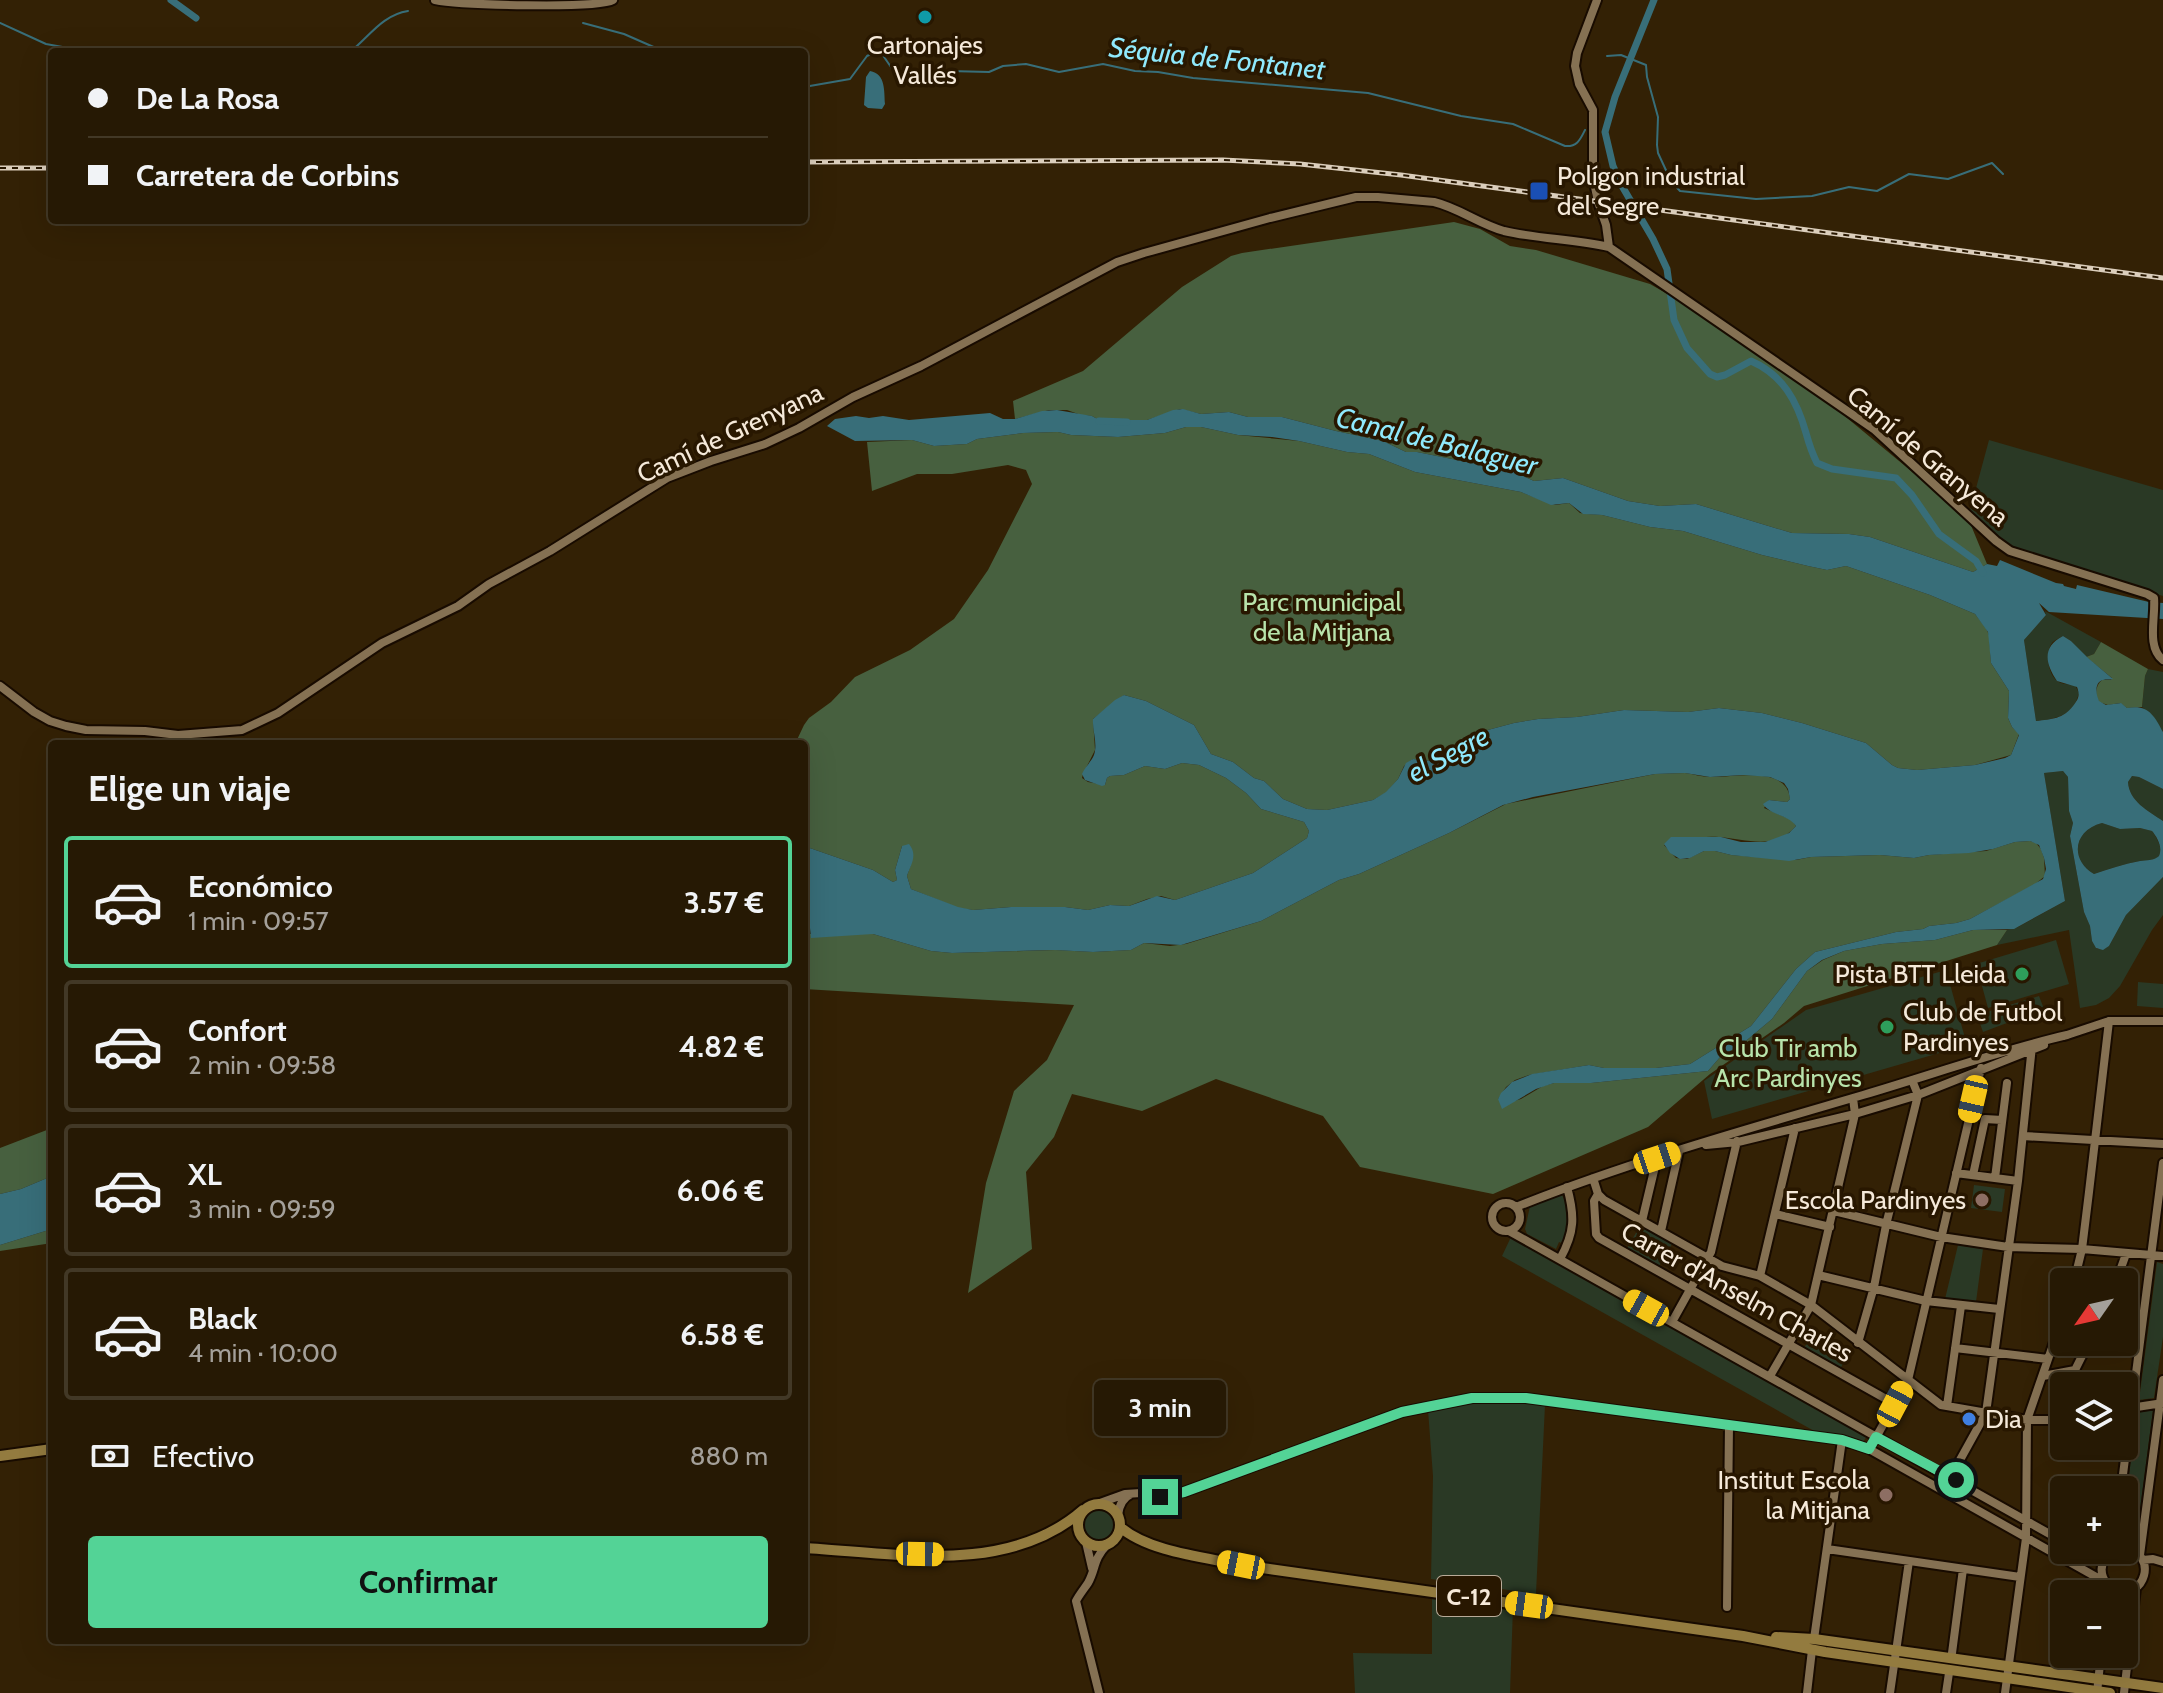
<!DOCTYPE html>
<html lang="es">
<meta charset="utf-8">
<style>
body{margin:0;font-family:Cabin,sans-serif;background:#2e220e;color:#f1f3f6;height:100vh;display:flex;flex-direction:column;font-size:30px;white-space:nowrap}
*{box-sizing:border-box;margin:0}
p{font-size:26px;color:#a4a09a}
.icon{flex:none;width:44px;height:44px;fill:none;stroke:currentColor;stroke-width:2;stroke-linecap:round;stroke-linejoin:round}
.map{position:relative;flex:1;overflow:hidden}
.sheet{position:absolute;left:48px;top:740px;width:760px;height:904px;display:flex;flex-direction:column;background:#261904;border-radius:8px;box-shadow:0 8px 32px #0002,0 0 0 2px #423826}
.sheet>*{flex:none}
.hud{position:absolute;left:48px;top:48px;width:760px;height:176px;border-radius:8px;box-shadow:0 8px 32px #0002,0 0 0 2px #423826;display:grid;align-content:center;height:176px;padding:0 40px;background:#261904}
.needle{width:52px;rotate:236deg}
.fabs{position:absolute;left:2050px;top:1268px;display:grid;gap:16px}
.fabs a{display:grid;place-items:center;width:88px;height:88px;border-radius:8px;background:#261904;box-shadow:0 8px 32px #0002,0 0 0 2px #423826;font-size:40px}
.end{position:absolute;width:36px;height:36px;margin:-18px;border:10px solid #53d396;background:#111;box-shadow:0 0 0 4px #111}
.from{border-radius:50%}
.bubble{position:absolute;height:56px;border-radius:8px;background:#261904;box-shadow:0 8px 32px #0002,0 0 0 2px #423826;font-size:26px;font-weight:700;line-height:56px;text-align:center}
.car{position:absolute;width:24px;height:48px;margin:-24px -12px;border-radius:10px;box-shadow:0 0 6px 2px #0007;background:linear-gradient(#f5c518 24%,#345 0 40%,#f5c518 0 76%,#345 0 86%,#f5c518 0)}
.hud b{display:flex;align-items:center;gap:28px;height:76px;font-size:30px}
.hud b+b{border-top:2px solid #423826}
.hud i{width:20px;height:20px;background:#f1f3f6}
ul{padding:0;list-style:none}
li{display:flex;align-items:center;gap:24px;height:132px;margin:0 16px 12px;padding:0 24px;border:4px solid #423826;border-radius:8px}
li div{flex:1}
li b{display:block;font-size:30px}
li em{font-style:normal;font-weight:700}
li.current{border-color:#53d396}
li>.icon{width:72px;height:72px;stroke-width:1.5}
h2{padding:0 40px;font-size:36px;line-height:96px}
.pay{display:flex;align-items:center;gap:20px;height:88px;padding:0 40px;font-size:30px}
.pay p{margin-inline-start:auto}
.button{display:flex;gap:16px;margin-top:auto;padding:16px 40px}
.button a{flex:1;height:92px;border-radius:8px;background:#53d396;color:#111;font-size:32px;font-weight:700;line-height:92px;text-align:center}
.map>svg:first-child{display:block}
.green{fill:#2a3925}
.forest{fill:#47603f}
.water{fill:#386e79;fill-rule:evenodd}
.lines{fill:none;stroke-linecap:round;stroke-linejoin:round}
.stream{stroke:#386e79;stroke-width:2}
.canal{stroke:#386e79;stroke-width:7}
.minor-casing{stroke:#180b00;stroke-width:12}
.major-casing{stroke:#180b00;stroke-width:14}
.minor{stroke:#857153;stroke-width:8}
.major{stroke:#937b3f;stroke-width:10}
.rail-casing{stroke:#dbcebc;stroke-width:5}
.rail{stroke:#281700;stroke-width:2;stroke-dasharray:6;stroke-linecap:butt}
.route{stroke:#53d396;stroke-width:10}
.culture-dot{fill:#0f9aa8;stroke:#281700;stroke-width:3}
.transit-dot{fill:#1a4fb4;stroke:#281700;stroke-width:3}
.leisure-dot{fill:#2e9e5b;stroke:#281700;stroke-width:3}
.education-dot{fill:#8d6e63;stroke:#281700;stroke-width:3}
.shop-dot{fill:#3f7fe0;stroke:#281700;stroke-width:3}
.labels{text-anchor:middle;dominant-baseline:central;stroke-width:7;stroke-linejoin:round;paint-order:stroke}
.shield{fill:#281700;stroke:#b8aa98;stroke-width:2}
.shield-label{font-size:24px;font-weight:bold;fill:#f5e9d9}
.poi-label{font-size:26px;fill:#f5e9d9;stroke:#281700;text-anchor:start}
.street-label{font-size:26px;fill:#f5e9d9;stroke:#281700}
.park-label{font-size:26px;fill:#b8e4ab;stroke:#281700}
.water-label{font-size:28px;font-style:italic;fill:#8fe9fc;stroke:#281700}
</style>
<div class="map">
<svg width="2163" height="1693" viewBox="0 0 2163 1693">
<rect width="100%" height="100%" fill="#332105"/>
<path class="green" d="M1989,440L2163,490V596L2018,552L1968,518Z
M2045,611L2101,642L2094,654L2086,657L2071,641L2063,636C2060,638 2054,640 2052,643C2045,652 2048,673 2056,680C2061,685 2069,684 2075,685L2079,693C2073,716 2056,719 2036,721L2024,640L2046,615Z
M2148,669L2163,672V732L2151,714L2142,707L2145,676Z
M2063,771L2068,777L2069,811L2073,823L2070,836L2084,912L2090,926L2092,941L2097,949H2104L2109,946L2126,915L2163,877V915L2152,930L2120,986L2109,998L2096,1005L2080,1008L2069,930L1997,945L2007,930L2018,927L2065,901L2044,773Z
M2132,776L2139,777L2163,789V821C2148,811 2129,801 2128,782Z
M2102,823L2120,829L2140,828L2152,831C2157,838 2163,848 2159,856C2154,862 2146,860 2140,861C2124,864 2109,869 2094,874C2069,859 2074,830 2102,823Z
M2056,940L2069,984L1988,1008L1976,964Z
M1946,970L1967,1045L1712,1119L1704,1081L1806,1010Z
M2138,982L2163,984V1008L2137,1006Z
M2039,996L2044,1009L1983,1032L1977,1015Z
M1974,1185L2005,1189L2002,1212L1971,1208Z
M1562,1195L1565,1201L1568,1200L1570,1220L1564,1244L1559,1242L1556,1249L1527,1234L1525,1229L1530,1206Z
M1640,1226L1672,1244L1658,1268L1626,1250Z
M1511,1237L1867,1436L1863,1442L1816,1432L1502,1256Z
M1958,1245L1983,1249L1976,1302L1945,1299Z
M2157,1262L2163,1264V1337L2154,1398L2139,1400Z
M1815,1329L1851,1350L1840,1369L1804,1348Z
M1486,1401L1545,1405L1536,1594L1431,1579L1433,1476L1428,1410Z
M2153,1410L2136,1541L2124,1539V1521L2136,1413Z
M1082 1525a17 17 0 1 1 34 0a17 17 0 1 1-34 0Z
M1432,1597L1513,1607L1510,1693H1355L1353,1653L1432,1654Z"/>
<path class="forest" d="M1454,222L1480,229L1510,246L1536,250L1650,284L1692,308L1835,408L1968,518L1987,564L1973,572L1870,537L1849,534L1792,533L1696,504L1660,506L1628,501L1563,478L1534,481L1512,471L1417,452H1406L1383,441L1336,431L1282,417H1248L1229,412L1201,414L1180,409L1147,420H1128L1118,423L1101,421L1092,416L1081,415L1067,410H1049L1015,419L1013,401L1083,371L1182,287L1231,256L1242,253Z
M1186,427H1201L1238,435L1299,441L1347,452L1369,454L1415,472L1521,492L1555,505L1569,503L1580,513L1587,514L1602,515L1650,527L1683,531L1762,555L1808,566L1827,570L1846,566L1930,595L1975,614L1986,628L1989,635L1991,663L2009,691L2008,718L2012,727L2019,734L2011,755L1975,765L1917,770L1898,768L1892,765L1866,743L1802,723L1762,713L1719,708L1688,712L1624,710L1577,717L1538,719L1514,723L1484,731L1468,740L1461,741L1431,761L1413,759L1404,766L1398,779L1386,793L1373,800L1327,810L1307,809L1283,799L1264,781L1254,778L1233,762L1211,754L1194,725L1146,701L1124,695L1093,719L1095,750L1083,774L1082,778L1088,782L1105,785L1107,778L1110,776L1124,775L1145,766L1165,769L1182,763L1199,765L1226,778L1246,793L1261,809L1304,822L1309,831L1307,838L1253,873L1175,900L1161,896L1147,899L1129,906L1110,905L1088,910L1065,907H1011L973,910L958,908L911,889L907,876L911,864L902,846L895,870L897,880L893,882L873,870L804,846V744H795L804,725L809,718L831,702L855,677L910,650L954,619L988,570L1032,484L1026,470L1008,465L952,474H917L872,491L867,442L912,440L934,446L967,444L977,439L1023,433L1058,432L1071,435L1118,437L1165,433Z
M2101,642L2148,669L2145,676L2142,707L2127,708L2120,703L2108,705L2099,702C2094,694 2096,685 2102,680H2111L2112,678L2086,657L2094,654Z
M1685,773C1693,774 1702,777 1711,777C1733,778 1787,765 1790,799L1787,802L1769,800L1764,808L1792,820L1796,826C1774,851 1747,839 1719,837C1700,836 1682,839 1664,845L1676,858L1687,859L1704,851H1715L1731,855L1796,860L1811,857L1880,855L1914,858L1929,855L1986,851L2015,842L2030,841L2036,843L2041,849L2044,858L2045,876L2034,885L1970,919L1956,923L1929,926L1923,929L1896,932L1815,952L1796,969L1751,1026L1690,1064L1656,1068H1604L1589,1065L1529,1075L1515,1080L1506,1087L1498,1099L1514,1101L1521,1099L1543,1086L1554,1083H1591L1708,1071L1721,1056L1741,1045L1772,1019L1807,971L1823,960L1844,951L1882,944L1935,940L1973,930H2007L1997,945L1804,1006L1784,1023L1710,1074L1648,1127L1493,1194L1360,1167L1323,1116L1216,1079L1142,1111L1072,1094L1054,1137L1026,1172L1032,1249L968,1293L986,1183L1014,1091L1047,1060L1074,1005L804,989V924L810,928V934H873L931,951L952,953L1055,950L1093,952L1131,950L1144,943L1170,946L1186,944L1261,921L1339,880L1359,874L1449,833L1506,804L1655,774Z
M52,1128V1176L21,1189L0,1194V1148Z
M52,1229V1243L0,1251V1245Z"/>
<path class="water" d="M870,71C886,74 884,91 885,104L882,109L868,108L864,105L866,77Z
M1183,409L1201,414L1229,412L1248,417H1282L1336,431L1383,441L1406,452H1417L1512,471L1534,481L1563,478L1628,501L1660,506L1696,504L1792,533L1849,534L1870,537L1973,572L1987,564L1997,566L2000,560L2056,583L2063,584L2064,586L2076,589L2077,585L2149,602L2163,603V619L2049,612L2039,603L2046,615L2024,640L2036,721C2052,719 2063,719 2073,706C2079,698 2080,695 2077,687L2057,681C2045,663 2042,647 2063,636L2071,641L2088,658L2113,679C2110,680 2106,679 2103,680C2094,682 2096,695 2099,701L2106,705L2121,703L2127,708C2148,704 2154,715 2163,732V789L2139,777L2132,776L2128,782C2129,801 2148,811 2163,821V877L2126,915L2109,946L2103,950L2096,948L2092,941L2090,926L2084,912L2070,836L2073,823L2069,811L2068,777L2063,771L2044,773L2065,901L2014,929L1973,930L1935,940L1882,944L1844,951L1822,960L1807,971L1772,1019L1741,1045L1721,1056L1708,1071L1591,1083H1554L1536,1089L1502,1109L1498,1099L1501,1093L1512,1082L1532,1074L1589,1065L1604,1068H1656L1690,1064L1751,1026L1796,969L1815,952L1896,932L1923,929L1929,926L1956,923L1970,919L2043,879L2046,869L2044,858L2039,845L2030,841L2015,842L1993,849L1969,853L1929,855L1914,858L1880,855L1811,857L1789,861L1731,855L1715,851H1704L1690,858L1680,859L1670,853L1664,844L1671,837H1721L1741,842H1765L1789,833L1796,826C1788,814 1771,816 1763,804L1769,800L1787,802L1790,799L1788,789L1784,783L1770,777L1744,775L1710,777L1685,773L1655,774L1533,797L1503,805L1449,833L1359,874L1339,880L1261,921L1181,945L1144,943L1131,950L1093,952L1054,950L952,953L931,951L873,934L811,938L810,928L804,924V846L873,870L893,882L897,880L895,870L902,846L909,844C918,855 911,864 907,876L911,889L958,907L973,910L1011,907H1065L1088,910L1110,905L1129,906L1157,896L1175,900L1253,873L1307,838L1309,831L1304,822L1261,809L1246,793L1226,778L1199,765L1182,763L1165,769L1145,766L1124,775L1110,776L1107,778L1105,785L1102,786L1085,780L1082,774C1085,767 1091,762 1094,755C1098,743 1092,730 1093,719L1115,700L1124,695L1146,701L1194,725L1211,754L1233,762L1254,778L1264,781L1283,799L1307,809L1327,810L1373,800L1386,792L1398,779L1406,763L1413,759L1431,761L1458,743L1468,740L1484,731L1514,723L1538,719L1577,717L1624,710L1688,712L1719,708L1762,713L1802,723L1866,743L1892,765L1898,768L1917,770L1975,765L2005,758L2011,755L2019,735L2012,727L2008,718L2009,691L1991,663L1988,632L1975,614L1930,595L1846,566L1827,570L1808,566L1762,555L1683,531L1650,527L1602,515L1583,514L1569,503L1551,505L1521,492L1415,472L1369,454L1347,452L1299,441L1272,437L1238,435L1201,427H1186L1165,433L1118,437L1071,435L1058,432L1023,433L977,439L967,444L934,446L912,440L855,441L827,426L835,419L856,416L869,418L883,416L909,420L990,413L1003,419H1015L1042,411L1057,410L1092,416L1101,421L1118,423L1128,420H1147L1173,410ZM2102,823L2120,829L2140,828L2152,831C2157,837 2163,847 2159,856C2154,861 2146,860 2140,861C2124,864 2109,869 2094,874C2069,859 2074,830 2102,823Z
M52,1176V1229L0,1245V1194L21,1189Z"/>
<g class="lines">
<path class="stream" d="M0,23L46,44L90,52
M583,23L624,34L665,52
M350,52C369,37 382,15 408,11
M1607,56L1621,55L1646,65L1647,77L1658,117L1657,145L1658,153L1671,181L1680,191L1756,199L1812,196L1849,187L1877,191L1909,174L1948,179L1992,163L2003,174
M804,87L850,79L867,56L875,52L882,54L893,70L905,75L949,71L989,72L1003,66L1026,64L1059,72L1103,64L1135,71L1158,72L1193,78L1368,93L1461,116L1513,124L1565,146C1577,147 1580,140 1585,130"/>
<path class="canal" d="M171,0L196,18
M1654,0L1615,97L1605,132L1613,166L1622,186L1653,239L1667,269L1674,320L1687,348L1710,374L1717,377L1725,375L1751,361C1783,375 1797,401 1806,433C1809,444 1812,453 1817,463L1832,469L1896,478L1912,495L1939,534L1976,561L1983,573
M1099,421L1127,422"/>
<defs>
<path id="minor" d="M435,0C458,5 597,9 613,0
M1597,0L1577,53L1575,66L1579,84L1593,110V177L1598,202L1606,225L1609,247
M0,686L34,712L50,721L66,726L86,730L145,731L178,735L242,730L278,713L382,643L458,606L489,584L550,551L667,478L711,461L765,444L799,428L853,397L921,366L1117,262L1144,253L1270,218L1356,197H1378L1434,202C1459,208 1479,224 1504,231C1538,239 1574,239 1609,247L1875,430L1996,541L2010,551L2147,594L2154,598C2156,617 2146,647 2163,660
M2064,1036L2109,1021H2163
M2023,1136L2163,1144
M1706,1145L1738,1142L1855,1114L1918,1095L2044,1045
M1956,1173L2018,1181
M1973,1175L1985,1119L2002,1120
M1593,1178L1598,1194L1604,1200L1722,1266L1760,1276L1811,1305L1941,1405L2027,1420H2064
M1995,1178L2007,1083
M1598,1194L1594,1201L1596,1234L1599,1238L1895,1404
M1492 1217a14 14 0 1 1 28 0a14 14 0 1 1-28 0Z
M1516,1207C1629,1162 1747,1129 1863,1095C1931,1075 1998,1051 2067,1035
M1834,1211L1941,1237L2008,1247L2082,1249L2163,1256
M1775,1214L1830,1227
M1642,1221L1657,1158
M1509,1231L2064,1542
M1661,1231L1679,1151
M1560,1259C1575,1232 1575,1216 1567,1187
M1818,1275L1926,1301L1999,1309
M1760,1276L1795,1128
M2074,1282L2082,1249L2089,1192L2109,1021
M2116,1282L2126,1254
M1672,1322L1711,1252L1737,1141
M1858,1343L1874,1287L1886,1225L1918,1095L1912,1080
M1955,1348L2048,1359
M1770,1376L1811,1305L1855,1114L1853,1098
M2043,1376L2075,1370L2089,1342
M1947,1406L1961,1306
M2124,1409L2163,1403
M1874,1441L1908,1380L1981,1068
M1950,1478L1986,1413L2018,1181L2032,1046
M2121,1490L2163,1163
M1100,1503L1125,1494L1141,1493L1160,1497L1184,1492L1402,1412L1472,1398H1526L1842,1440L1869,1449L2098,1578L2104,1580
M1118,1515C1119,1506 1122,1498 1131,1494
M1086,1542L1092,1568
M1827,1549L2020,1577
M2079,1550L2091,1556L2104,1559
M2113,1550C2104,1557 2099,1566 2103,1577C2105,1583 2110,1588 2116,1590C2144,1601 2160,1554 2124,1548
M2140,1555L2163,1380
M2143,1560L2153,1559L2163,1562
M1727,1607L1729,1425
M1814,1639L1842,1440
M1952,1653L1963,1569
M1099,1693L1076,1601C1079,1595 1084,1589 1088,1583C1096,1569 1093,1559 1107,1545
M1807,1693L1812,1650
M1890,1693L1909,1561
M1946,1693L1949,1673
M2005,1693L2026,1538L2027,1420L2064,1313
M2097,1693L2101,1654
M2124,1693L2136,1588"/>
<path id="major" d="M0,1456L52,1449
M1078 1525a21 21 0 1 1 42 0a21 21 0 1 1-42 0Z
M1120,1527C1149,1552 1204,1557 1241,1565L1743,1636L1825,1652L2110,1693
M804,1548C895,1553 1008,1576 1083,1510
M1776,1637L1814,1639L2163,1688"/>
</defs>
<use href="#minor" class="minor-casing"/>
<use href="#major" class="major-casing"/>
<use href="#minor" class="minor"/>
<use href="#major" class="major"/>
<defs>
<path id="rail" d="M804,162L1223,160L1300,164L1401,175L2163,278
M0,168H52"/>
</defs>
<use href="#rail" class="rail-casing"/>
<use href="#rail" class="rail"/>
</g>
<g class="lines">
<path class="route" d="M1160,1497L1184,1492L1402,1412L1472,1398H1526L1842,1440L1869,1449L1876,1437L1956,1480"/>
</g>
<circle class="culture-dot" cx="925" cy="17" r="8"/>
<rect class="transit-dot" x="1529" y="181" width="20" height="20" rx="4"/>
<g class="leisure-dot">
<circle cx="2022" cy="974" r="8"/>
<circle cx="1887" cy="1027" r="8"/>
</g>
<g class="education-dot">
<circle cx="1982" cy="1200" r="8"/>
<circle cx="1886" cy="1495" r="8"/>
</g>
<circle class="shop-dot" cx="1969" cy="1419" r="8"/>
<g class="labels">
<rect class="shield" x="1437" y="1576" width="64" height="40" rx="6"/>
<g class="shield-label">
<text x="1469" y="1596">C-12</text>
</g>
<g class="poi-label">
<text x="925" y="45" text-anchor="middle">Cartonajes<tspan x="925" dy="30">Vallés</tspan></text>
<text x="1557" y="176">Polígon industrial<tspan x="1557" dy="30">del Segre</tspan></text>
<text x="2006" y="974" text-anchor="end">Pista BTT Lleida</text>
<text x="1903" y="1012">Club de Futbol<tspan x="1903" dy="30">Pardinyes</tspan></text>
<text x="1966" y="1200" text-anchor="end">Escola Pardinyes</text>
<text x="1985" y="1419">Dia</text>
<text x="1870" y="1480" text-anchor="end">Institut Escola<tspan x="1870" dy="30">la Mitjana</tspan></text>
</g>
<g class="street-label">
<text transform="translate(730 433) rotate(-25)">Camí de Grenyana</text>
<text transform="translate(1928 456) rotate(40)">Camí de Granyena</text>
<text transform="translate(1737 1292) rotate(29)">Carrer d'Anselm Charles</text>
</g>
<g class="park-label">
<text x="1322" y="602">Parc municipal<tspan x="1322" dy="30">de la Mitjana</tspan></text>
<text x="1788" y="1048">Club Tir amb<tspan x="1788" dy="30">Arc Pardinyes</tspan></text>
</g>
<g class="water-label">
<text transform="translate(1217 58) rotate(6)">Séquia de Fontanet</text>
<text transform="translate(1437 441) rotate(14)">Canal de Balaguer</text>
<text transform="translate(1448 754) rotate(-28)">el Segre</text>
</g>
</g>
</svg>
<div class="fabs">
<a><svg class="needle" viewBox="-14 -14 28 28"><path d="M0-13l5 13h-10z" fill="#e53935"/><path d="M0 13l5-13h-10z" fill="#a4a09a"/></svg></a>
<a><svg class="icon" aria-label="layers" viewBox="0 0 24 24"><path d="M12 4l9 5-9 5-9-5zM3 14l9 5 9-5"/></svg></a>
<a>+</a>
<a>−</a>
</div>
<i class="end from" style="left:1956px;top:1480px"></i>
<i class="end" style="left:1160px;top:1497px"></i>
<div class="bubble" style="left:1094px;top:1380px;width:132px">3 min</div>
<i class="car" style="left:1973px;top:1099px;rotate:193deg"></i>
<i class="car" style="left:1657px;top:1158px;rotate:72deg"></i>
<i class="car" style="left:1646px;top:1308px;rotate:299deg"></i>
<i class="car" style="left:1895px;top:1404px;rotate:28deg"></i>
<i class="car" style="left:920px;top:1554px;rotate:91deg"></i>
<i class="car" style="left:1241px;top:1565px;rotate:281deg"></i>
<i class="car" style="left:1529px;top:1605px;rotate:278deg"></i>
<div class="hud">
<b><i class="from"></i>De La Rosa</b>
<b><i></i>Carretera de Corbins</b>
</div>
<section class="sheet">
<h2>Elige un viaje</h2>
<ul>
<li class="current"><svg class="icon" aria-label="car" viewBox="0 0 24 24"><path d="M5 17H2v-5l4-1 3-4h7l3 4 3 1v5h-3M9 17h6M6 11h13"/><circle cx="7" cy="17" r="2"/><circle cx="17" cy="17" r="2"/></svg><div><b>Económico</b><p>1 min · 09:57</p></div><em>3.57 €</em></li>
<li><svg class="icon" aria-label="car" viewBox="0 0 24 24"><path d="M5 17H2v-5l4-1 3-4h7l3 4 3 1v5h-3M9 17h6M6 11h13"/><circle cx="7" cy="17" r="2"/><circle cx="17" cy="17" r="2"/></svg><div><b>Confort</b><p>2 min · 09:58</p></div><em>4.82 €</em></li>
<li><svg class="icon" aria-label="car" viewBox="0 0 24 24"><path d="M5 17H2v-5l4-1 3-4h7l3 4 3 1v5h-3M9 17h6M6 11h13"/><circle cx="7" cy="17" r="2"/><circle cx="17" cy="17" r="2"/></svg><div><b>XL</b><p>3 min · 09:59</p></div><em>6.06 €</em></li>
<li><svg class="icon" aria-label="car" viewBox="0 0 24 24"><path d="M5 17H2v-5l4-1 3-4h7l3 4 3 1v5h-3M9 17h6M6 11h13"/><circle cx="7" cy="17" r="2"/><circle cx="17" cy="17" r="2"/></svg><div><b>Black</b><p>4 min · 10:00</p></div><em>6.58 €</em></li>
</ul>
<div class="pay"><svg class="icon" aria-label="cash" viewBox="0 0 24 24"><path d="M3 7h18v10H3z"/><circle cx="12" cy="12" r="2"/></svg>Efectivo<p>880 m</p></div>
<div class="button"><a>Confirmar</a></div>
</section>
</div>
